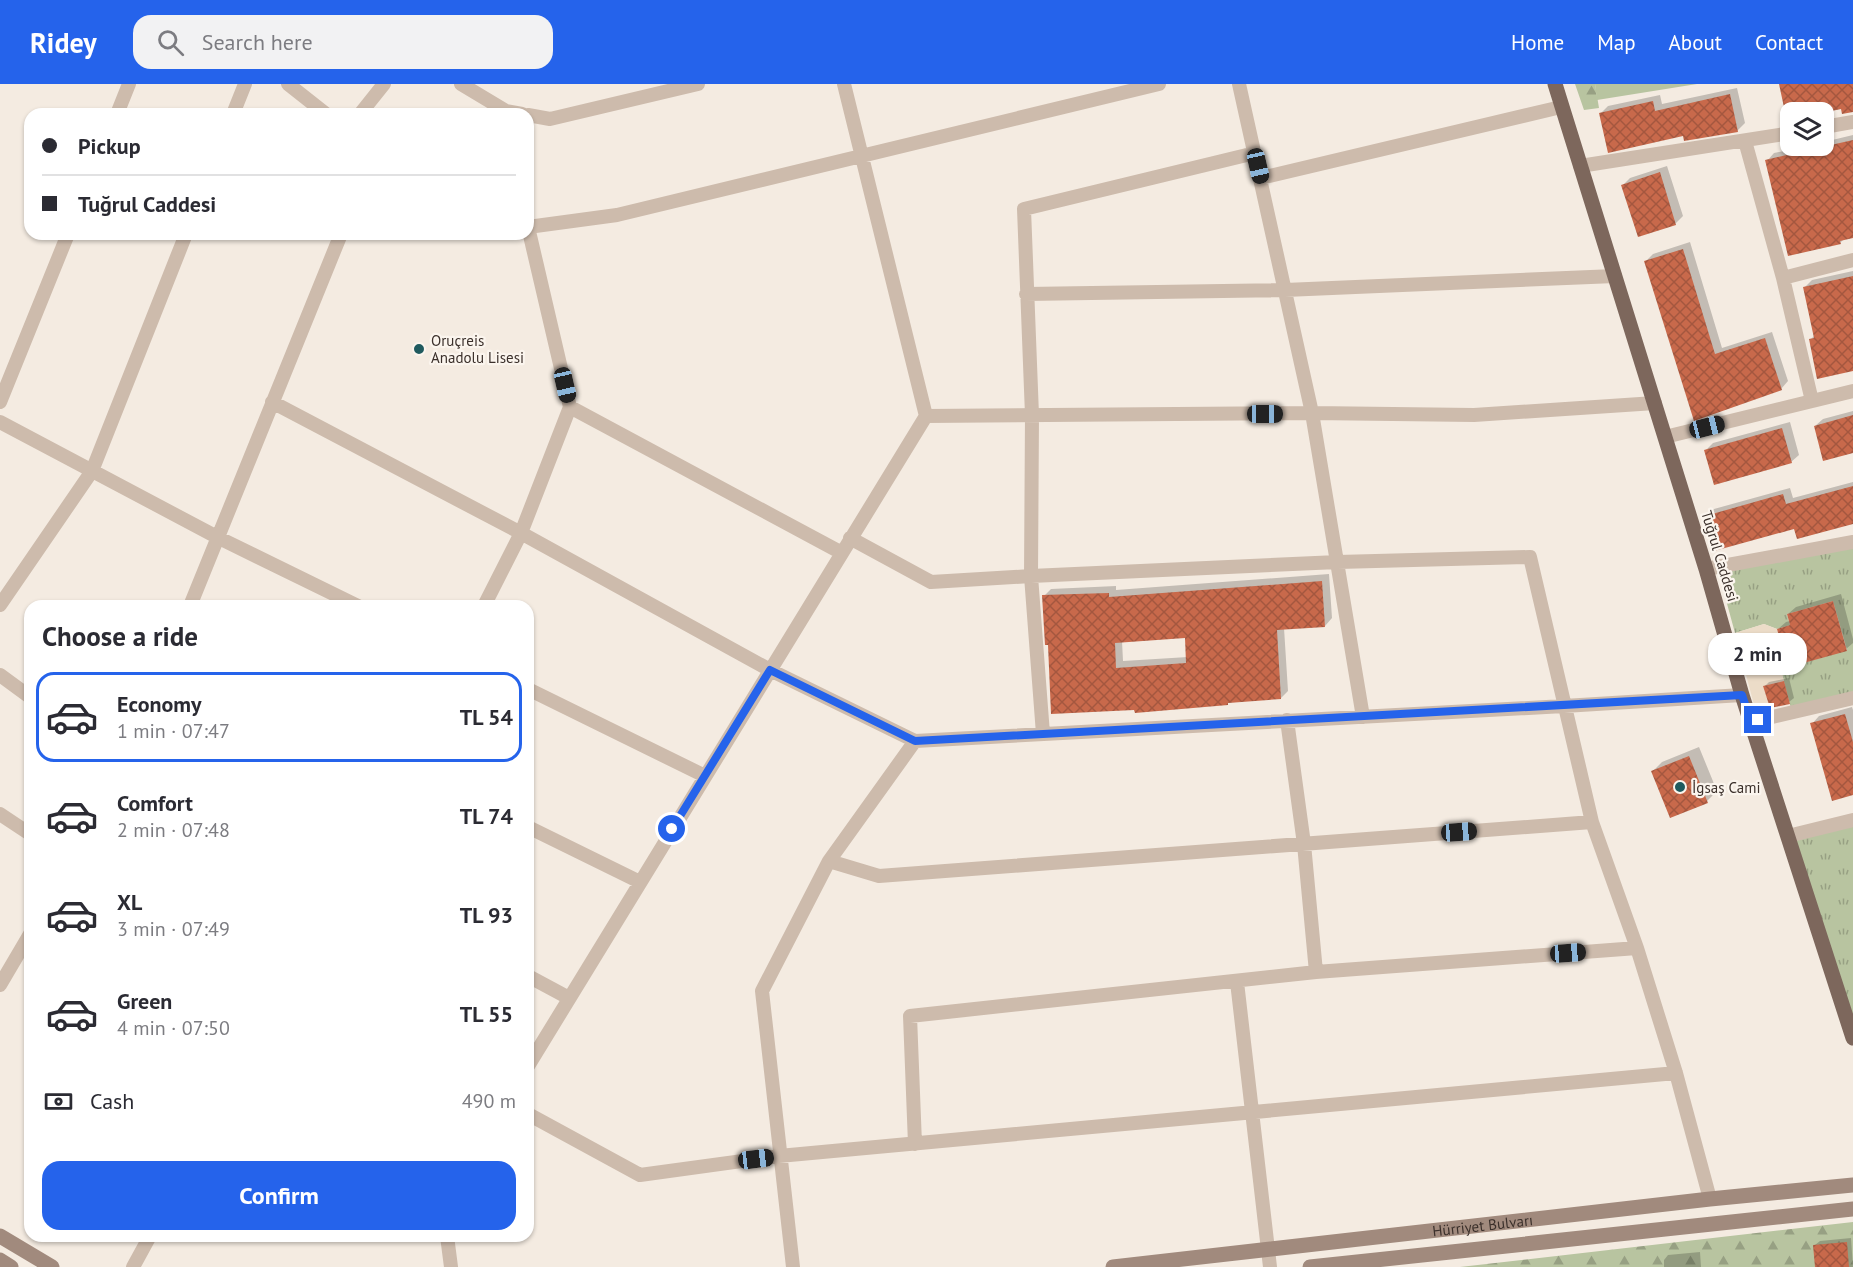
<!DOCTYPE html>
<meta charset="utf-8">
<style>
body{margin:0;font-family:"PT Sans",sans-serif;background:#f2f2f3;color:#2b2b33;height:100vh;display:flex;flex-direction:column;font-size:22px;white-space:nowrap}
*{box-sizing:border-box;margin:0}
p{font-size:20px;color:#7c7c81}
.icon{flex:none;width:33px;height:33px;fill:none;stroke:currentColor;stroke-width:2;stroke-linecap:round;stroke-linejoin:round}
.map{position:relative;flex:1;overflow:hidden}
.drawer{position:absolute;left:24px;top:516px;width:510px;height:642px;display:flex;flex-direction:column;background:#fff;border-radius:18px;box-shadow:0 2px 4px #0004}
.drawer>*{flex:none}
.banner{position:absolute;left:24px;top:24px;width:510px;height:132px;border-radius:18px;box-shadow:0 2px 4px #0004;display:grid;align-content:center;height:132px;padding:0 18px;background:#fff}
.buttons{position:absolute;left:1780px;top:18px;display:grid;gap:12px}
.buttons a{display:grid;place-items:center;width:54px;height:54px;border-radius:12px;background:#fff;box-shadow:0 2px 4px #0004;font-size:30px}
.end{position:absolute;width:27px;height:27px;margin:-14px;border:8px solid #2563eb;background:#fff;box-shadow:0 0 0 3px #fff}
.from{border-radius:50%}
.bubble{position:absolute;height:42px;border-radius:18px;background:#fff;box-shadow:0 2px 4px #0004;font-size:20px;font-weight:800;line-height:42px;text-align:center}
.car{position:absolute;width:18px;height:36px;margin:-18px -9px;border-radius:8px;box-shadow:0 0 4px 2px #0007;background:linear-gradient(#222 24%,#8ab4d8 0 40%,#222 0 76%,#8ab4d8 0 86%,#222 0)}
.banner b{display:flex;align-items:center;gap:21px;height:57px;font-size:22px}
.banner b+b{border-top:2px solid #e1e1e2}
.banner i{width:15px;height:15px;background:#2b2b33}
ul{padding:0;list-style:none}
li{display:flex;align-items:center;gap:18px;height:90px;margin:0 12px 9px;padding:0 6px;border:3px solid transparent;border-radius:18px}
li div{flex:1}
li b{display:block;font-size:22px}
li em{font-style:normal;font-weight:800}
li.current{border-color:#2563eb}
li>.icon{width:54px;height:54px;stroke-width:1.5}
h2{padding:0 18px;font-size:27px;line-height:72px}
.pay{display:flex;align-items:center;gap:15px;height:66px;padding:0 18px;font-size:22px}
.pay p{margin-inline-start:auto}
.cta{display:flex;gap:12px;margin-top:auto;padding:12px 18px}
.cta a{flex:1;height:69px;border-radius:18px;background:#2563eb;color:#fff;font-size:24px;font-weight:800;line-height:69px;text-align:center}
header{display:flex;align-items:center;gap:36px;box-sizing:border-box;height:84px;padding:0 30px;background:#2563eb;color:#fff}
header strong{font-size:28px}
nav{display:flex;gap:33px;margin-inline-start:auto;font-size:21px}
.search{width:420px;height:54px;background:#f2f2f3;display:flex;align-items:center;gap:15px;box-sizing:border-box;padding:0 21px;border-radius:18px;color:#7c7c81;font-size:22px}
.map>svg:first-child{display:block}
.grass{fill:url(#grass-tufts)}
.forest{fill:url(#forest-firs)}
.green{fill:#b8c4a0}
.plaza{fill:#ecdcc8}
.shadow{fill:#0003;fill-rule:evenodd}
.building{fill:url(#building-cross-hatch);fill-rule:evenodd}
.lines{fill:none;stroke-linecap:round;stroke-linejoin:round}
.path{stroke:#b9a596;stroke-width:3;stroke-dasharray:3 3;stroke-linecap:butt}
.street{stroke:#cdbbac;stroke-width:14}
.secondary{stroke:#a18a7d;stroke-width:15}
.primary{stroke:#7d675c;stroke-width:15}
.route{stroke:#2563eb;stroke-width:8}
.poi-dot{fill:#1f5a5e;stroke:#fbf5ee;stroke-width:2}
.labels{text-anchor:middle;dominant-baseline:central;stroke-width:4.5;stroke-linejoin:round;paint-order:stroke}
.poi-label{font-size:15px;fill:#3b302b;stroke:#fbf5ee;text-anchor:start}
.street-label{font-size:15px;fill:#3b302b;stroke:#fbf5ee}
</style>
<header>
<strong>Ridey</strong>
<div class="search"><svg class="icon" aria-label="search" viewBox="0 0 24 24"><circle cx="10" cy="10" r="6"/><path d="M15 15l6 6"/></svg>Search here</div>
<nav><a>Home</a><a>Map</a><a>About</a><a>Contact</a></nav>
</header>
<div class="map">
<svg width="1853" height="1183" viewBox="0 0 1853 1183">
<defs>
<pattern id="grass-tufts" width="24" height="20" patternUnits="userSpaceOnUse" patternTransform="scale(1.5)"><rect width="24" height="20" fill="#b8c4a0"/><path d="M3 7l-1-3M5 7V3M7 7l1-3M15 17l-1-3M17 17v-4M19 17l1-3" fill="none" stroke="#97a083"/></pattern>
<pattern id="forest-firs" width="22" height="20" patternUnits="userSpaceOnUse" patternTransform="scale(1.5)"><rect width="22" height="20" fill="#b8c4a0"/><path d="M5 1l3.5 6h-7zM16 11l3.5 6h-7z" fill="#97a083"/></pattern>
<pattern id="building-cross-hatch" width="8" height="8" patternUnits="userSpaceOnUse" patternTransform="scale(1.5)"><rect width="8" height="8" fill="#c8694b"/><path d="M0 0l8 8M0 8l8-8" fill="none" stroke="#a4573f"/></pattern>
</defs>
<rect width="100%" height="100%" fill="#f4ebe1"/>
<path class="grass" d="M1853,458V614L1792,628L1782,590L1800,580L1847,566L1833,517L1787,530L1790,541L1777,545L1764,540L1735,549L1717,483Z
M1853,736V954L1788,752Z"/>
<path class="forest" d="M1575,0H1595L1599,24L1584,26Z
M1853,1138V1183H1460Z"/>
<path class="green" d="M1595,0H1697L1597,16Z"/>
<path class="plaza" d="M1764,540L1777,545L1784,571L1796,568L1800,580L1782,590L1784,597L1763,602L1773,632L1758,636L1735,549Z"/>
<path class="shadow" d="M1780,0H1853V27L1842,24L1820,28H1791V35L1788,36Z
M1737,4L1745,39L1737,47L1684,50L1601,29L1608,22L1660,11L1662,20Z
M1853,51V153L1844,155L1840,159L1767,77L1774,69L1809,62H1824V58Z
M1667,82L1683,132L1676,139L1639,151L1623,101L1630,94Z
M1690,158L1722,264L1772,248L1788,297L1781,305L1736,319L1646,177L1653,170Z
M1853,187V286L1810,256L1815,251L1804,204L1812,196Z
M1853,327V368L1815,342L1823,335Z
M1790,338L1799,371L1791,378L1706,366L1713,359Z
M1853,398V438L1795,443L1706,432L1714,425L1790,404L1793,414Z
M1329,490L1332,534L1325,542L1284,544L1288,607L1281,614L1136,627L1050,559L1044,512L1051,505L1116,502V506ZM1186,552L1188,573L1123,577L1122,557Z
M1841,510L1853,555V559L1846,565L1797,566L1778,545L1786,538L1790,537L1788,530L1796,523Z
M1789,594L1794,614L1789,618L1765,602L1769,598Z
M1852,623L1853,626V710L1812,640L1819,632Z
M1699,663L1717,707L1707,717L1671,732L1652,688L1662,678Z
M1851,1154L1853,1183H1816L1815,1161L1820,1157Z
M1700,1168L1701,1183H1664V1176L1668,1171Z"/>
<path class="building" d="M1779,0H1853V28L1842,30L1841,25L1827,28H1785Z
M1730,10L1738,48L1684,57L1683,52L1608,69L1599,29L1653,17L1655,27Z
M1853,56V154L1840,157L1841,160L1788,172L1765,76Z
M1660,88L1676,141L1638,153L1621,101Z
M1683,165L1715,270L1765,254L1782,306L1694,337L1644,177Z
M1853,192V287L1817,295L1809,255L1814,254L1803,203Z
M1853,331V369L1823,377L1814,342Z
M1782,344L1792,379L1714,401L1704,366Z
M1853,402V440L1797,455L1794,445L1714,467L1705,432L1783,410L1786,420Z
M1322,497L1325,543L1277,546L1281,615L1228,619V621L1135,629L1134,626L1051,630L1048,561H1045L1042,511L1109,509V513ZM1185,554L1186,579L1116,584L1115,559Z
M1833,517L1847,567L1800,580L1796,568L1784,571L1777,545L1790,541L1787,530Z
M1784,597L1790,620L1770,624L1763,602Z
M1845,630L1853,658V711L1832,717L1810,639Z
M1689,672L1708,719L1670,734L1651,687Z
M1847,1158L1849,1183H1815L1813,1161Z"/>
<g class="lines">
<path class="path" d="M1743,565L1780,557"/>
<path class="street" d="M288,0L326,30
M461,0L506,27L522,30
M844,0L926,332
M1239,0L1312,329L1363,633
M117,30L129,0
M233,30L245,0
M360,30L384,0
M528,31L550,35L698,0
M1824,43L1853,38
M1745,57L1783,194L1812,317
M1580,82L1791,49
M1261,94L1561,23
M528,143L617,131L1159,0
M1783,194L1853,176
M1026,210L1285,206L1615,192
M0,318L68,150
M272,318L521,449L770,586L915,657L1564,622L1742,611
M570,323L842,469
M0,338L217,453L358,522
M1665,353L1853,307
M850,454L931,498L1031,492L1338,478L1530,473L1592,738L1637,864L1676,989L1710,1115
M1706,485L1853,458
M0,521L92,387L186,150
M190,522L341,150
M484,522L521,449L570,323L528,143
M0,591L30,613
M528,605L705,692
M1287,636L1304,760L1316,888
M1751,638L1853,614
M1043,650L1031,492L1032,331L1024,125L1255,69
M0,730L30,750
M528,743L640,798
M1788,752L1853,736
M829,777L879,792L1592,738
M528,892L569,914
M1237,898L1270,1183
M0,901L30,850
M528,982L926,332L1312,329L1474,331L1655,319
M528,1030L640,1091L779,1072L1676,989
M915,1060L910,932L1316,888L1637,864
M447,1152L451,1183
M133,1183L150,1152
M793,1183L762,907L829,777L915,657"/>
<g class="secondary">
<path d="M0,1152L52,1183"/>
<path d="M0,1176L11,1183"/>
<path id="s1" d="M1113,1183L1710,1115L1853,1101"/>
<path d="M1310,1183L1853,1125"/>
</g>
<path class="primary" d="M1555,0L1706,485L1742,611L1853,954"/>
</g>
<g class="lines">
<path class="route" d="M672,745L770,586L915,657L1742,611L1751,638L1758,636"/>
</g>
<g class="poi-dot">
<circle cx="419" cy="265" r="6"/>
<circle cx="1680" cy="703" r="6"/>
</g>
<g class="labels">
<g class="poi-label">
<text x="431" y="256">Oruçreis<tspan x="431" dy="17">Anadolu Lisesi</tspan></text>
<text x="1692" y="703">İgsaş Cami</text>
</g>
<g class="street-label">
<text transform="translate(1720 472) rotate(73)">Tuğrul Caddesi</text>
<text stroke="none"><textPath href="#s1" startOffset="372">Hürriyet Bulvarı</textPath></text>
</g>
</g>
</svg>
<div class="buttons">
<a><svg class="icon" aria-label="layers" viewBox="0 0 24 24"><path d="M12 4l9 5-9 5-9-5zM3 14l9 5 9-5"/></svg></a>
</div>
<i class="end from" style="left:672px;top:745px"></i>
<i class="end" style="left:1758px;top:636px"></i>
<div class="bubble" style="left:1708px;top:549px;width:99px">2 min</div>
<i class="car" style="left:1258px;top:82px;rotate:167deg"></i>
<i class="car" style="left:565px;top:301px;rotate:167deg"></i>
<i class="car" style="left:1265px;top:330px;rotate:90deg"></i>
<i class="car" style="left:1707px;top:343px;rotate:76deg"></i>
<i class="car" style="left:1459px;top:748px;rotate:86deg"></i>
<i class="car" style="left:1568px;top:869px;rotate:86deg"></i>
<i class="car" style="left:756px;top:1075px;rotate:83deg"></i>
<div class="banner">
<b><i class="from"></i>Pickup</b>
<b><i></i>Tuğrul Caddesi</b>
</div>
<section class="drawer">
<h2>Choose a ride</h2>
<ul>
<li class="current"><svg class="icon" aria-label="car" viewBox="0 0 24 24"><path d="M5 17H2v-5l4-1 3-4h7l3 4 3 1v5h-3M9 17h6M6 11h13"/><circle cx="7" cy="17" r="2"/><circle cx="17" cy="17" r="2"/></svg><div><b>Economy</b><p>1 min · 07:47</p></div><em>TL 54</em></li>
<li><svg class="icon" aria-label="car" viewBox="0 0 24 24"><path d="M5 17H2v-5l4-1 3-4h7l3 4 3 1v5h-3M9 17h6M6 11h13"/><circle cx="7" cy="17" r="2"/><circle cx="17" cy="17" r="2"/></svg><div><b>Comfort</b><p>2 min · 07:48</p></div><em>TL 74</em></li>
<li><svg class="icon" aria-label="car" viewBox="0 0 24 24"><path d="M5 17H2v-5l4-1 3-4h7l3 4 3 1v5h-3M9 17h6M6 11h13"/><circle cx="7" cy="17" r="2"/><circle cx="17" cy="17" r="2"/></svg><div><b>XL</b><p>3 min · 07:49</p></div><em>TL 93</em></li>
<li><svg class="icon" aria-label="car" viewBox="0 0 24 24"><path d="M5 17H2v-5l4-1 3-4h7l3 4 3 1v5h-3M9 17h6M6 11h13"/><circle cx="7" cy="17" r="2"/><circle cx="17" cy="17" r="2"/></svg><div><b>Green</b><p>4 min · 07:50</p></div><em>TL 55</em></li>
</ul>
<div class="pay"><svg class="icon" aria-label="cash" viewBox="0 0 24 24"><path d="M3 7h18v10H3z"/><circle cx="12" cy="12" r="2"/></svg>Cash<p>490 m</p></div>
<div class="cta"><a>Confirm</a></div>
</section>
</div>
